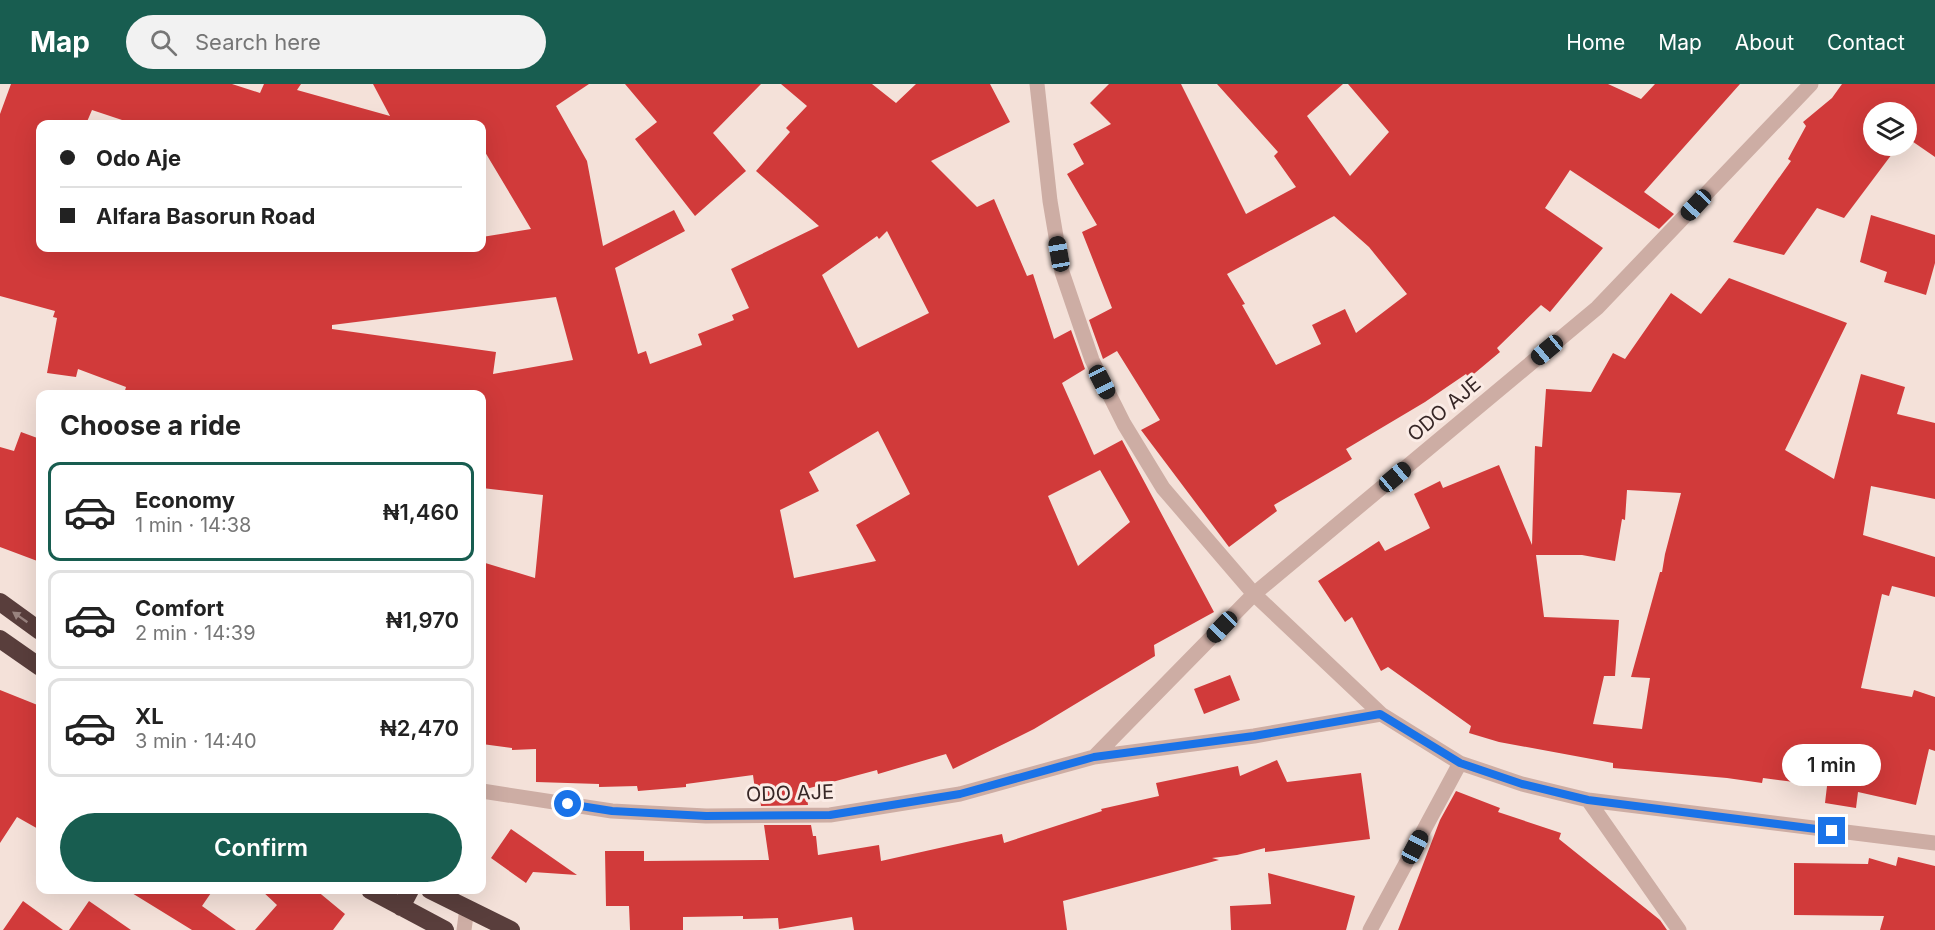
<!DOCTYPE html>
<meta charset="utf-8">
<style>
body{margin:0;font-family:Inter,sans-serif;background:#f2f2f2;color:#222;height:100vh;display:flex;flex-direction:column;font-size:22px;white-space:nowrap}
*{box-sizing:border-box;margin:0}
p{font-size:20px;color:#767676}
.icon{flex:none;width:33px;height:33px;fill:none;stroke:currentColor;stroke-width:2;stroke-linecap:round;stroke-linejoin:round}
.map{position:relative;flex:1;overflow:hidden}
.details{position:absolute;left:36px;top:306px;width:450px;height:504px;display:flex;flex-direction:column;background:#fff;border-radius:12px;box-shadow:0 6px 24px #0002}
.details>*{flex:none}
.banner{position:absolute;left:36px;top:36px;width:450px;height:132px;border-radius:12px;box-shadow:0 6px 24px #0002;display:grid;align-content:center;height:132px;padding:0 24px;background:#fff}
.fabs{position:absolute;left:1863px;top:18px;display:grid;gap:12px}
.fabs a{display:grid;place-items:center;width:54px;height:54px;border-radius:50%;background:#fff;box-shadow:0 6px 24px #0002;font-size:30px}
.end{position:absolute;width:27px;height:27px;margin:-14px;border:8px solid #1a73e8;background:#fff;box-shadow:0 0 0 3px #fff}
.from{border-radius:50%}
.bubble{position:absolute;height:42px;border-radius:21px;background:#fff;box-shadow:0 6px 24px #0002;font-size:20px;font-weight:600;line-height:42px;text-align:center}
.car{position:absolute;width:18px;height:36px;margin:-18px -9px;border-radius:8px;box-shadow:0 0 4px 2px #0007;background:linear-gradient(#222 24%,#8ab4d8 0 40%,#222 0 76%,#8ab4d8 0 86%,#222 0)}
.banner b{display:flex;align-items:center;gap:21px;height:57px;font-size:22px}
.banner b+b{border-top:2px solid #e0e0e0}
.banner i{width:15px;height:15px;background:#222}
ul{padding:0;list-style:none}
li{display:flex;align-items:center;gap:18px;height:99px;margin:0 12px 9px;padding:0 12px;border:3px solid #e0e0e0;border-radius:12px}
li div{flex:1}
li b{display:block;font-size:22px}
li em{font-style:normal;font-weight:600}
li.on{border-color:#185d50}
li>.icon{width:54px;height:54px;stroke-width:1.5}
h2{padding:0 24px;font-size:27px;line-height:72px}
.button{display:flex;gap:12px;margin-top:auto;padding:12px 24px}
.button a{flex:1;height:69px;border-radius:36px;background:#185d50;color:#fff;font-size:24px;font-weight:600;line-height:69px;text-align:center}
header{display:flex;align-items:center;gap:36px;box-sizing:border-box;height:84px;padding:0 30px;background:#185d50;color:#fff}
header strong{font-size:28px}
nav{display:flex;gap:33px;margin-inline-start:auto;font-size:21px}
.search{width:420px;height:54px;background:#f2f2f2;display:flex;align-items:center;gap:15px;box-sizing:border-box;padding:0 21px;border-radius:33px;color:#767676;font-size:22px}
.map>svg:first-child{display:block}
.building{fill:#d13a3a;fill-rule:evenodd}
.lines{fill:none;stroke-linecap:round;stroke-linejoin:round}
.minor{stroke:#cdada4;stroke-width:15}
.highway{stroke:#593e3c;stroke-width:18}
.oneway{fill:#9a8480}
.route{stroke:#1a73e8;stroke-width:8}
.labels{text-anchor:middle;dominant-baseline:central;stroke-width:6;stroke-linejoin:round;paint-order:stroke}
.street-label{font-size:20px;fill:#372726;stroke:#fbece6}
</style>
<header>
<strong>Map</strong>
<div class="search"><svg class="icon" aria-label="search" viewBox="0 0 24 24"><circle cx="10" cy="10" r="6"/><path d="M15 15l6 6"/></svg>Search here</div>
<nav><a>Home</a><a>Map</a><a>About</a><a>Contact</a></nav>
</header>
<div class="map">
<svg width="1935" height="846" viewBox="0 0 1935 846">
<rect width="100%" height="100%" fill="#f4e1d9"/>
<path class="building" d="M11,0H232L260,9L264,0H301L297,6L390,32L373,0H589L556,22L587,77L603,162L674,126L685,147L615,184L638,270L646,267L650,280L702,261L698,250L734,236L732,231L749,224L731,185L819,142L756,87L790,48L786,44L807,22L781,0H872L896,19L916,0H990L1010,38L931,77L977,123L994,115L1027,192L1033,190L1054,255L1071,246L1085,285L1062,299L1094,371L1122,356L1214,528L1154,561L1155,572L1034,645L953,685L946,670L878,690L877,686L806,705L808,721L761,722L760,713H756L753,691L686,700V703L638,707L637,702L599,703V700L536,698V665L512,666V664L482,660V478L535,494L543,411L482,404V310H124L126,303L78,285L76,293L47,289L57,234L53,233L55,227L0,212V30ZM92,26L134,40H392L393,37L395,40H482V63L531,145L482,153V164H40V40H86ZM887,147L929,229L858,264L822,191L877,152L879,155ZM556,213L573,276L493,290L496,268L332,245V241ZM878,347L910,410L856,441L876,477L794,494L780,426L819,407L809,388ZM1100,386L1130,438L1078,482L1048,412Z
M625,0H761L713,49L746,87L695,132L635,55L657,38Z
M1109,0H1181L1246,130L1296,103L1274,72L1278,68L1217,0H1343L1307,32L1350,92L1389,48L1348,0H1608L1641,15L1655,0H1740L1644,108L1674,130L1659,145L1570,86L1545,124L1603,164L1550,228L1541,221L1497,264L1500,268L1469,294L1466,290L1425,318L1346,365L1352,375L1274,421L1277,427L1229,463L1141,346L1160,336L1117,267L1103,275L1089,236L1112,224L1082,148L1097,141L1067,90L1084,80L1073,60L1111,40L1090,19ZM1334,132L1369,163L1407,210L1356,249L1345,225L1312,241L1321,260L1276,281L1242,221L1245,220L1227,190Z
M1842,0H1935V73L1906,53V28H1874V62H1898L1844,134L1817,124L1784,171L1733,158L1791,77L1788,75L1806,42L1803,38L1832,14Z
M1871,131L1935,151V179L1926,211L1884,198L1887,188L1860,178Z
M1729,194L1847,239L1785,366L1834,395L1861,290L1905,303L1897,330L1935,339V415L1871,402L1863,451L1935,473V513L1892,502L1889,512L1882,510L1861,604L1912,613L1914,606L1935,613V667L1929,665L1916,721L1858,708L1856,724L1825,719L1827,702L1763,694L1762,699L1727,694L1613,684V679L1499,658L1469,649L1471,642L1388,583L1381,587L1352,533L1345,538L1318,497L1379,457L1385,467L1430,444L1414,410L1440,397L1443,404L1499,381L1532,461L1535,362L1542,363L1546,305L1591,308L1613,269L1625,275L1671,209L1701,230ZM1627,406L1681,409L1665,470L1662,488H1660L1631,593L1650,594L1642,645L1593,640L1604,592H1615L1619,536L1544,533L1536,471H1582L1615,477L1622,435L1625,436Z
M21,348L40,355V478L0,463V363L14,367Z
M1230,591L1240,616L1204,630L1194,605Z
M0,606L40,622V746L17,733L0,759Z
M1277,676L1287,698L1361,689L1370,755L1265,768V764L1237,771L1212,774L1219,776L1063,817L1067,846H854L852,833L779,845L778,834L743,835V832L683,833V846H630L629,822H606L605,767H644V777L769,776L764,741H811L813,752H816L818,771L879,761L881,777L1002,750L1004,759L1102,727L1101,725L1159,712L1156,699L1238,682L1240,692Z
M1456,707L1500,724L1498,728L1561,749L1559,755L1660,836L1667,846H1398L1440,736Z
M511,745L577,791L533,788L526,799L491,774Z
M1898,773L1935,782V846H1880L1884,832L1794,831V779L1868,780L1869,774L1896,782Z
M1268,789L1355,812L1346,846H1231L1230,822L1271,820Z
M127,806H213L202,822L236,846H192Z
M261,806H316L345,830L333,846H255L277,821Z
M23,817L63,846H3Z
M89,817L131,846H69Z"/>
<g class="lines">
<path class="minor" d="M1037,0L1050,117L1062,188L1092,276L1124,340L1163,404L1254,510L1381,630L1460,679L1522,700L1588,716L1935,759
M1094,673L1254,652L1381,630
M482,707L612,727L706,732L830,731L960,710L1094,673L1254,510L1597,224L1811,0
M1588,716L1679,846
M464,846L467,824
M1370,846L1460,679"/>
<path class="highway" d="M0,518L40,547
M0,555L40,583
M370,806L445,846
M430,806L511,846
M401,823L410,806"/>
</g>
<defs><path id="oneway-solid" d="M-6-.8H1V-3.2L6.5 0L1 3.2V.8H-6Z" transform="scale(1.5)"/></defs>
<use class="oneway" href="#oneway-solid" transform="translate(20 533) rotate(-145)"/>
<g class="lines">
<path class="route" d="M568,720L612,727L706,732L830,731L960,710L1094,673L1254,652L1380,630L1460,679L1522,700L1588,716L1832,747"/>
</g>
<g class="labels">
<g class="street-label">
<text transform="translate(1444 325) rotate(-40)">ODO AJE</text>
<text transform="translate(790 709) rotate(-2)">ODO AJE</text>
</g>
</g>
</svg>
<div class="fabs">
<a><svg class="icon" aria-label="layers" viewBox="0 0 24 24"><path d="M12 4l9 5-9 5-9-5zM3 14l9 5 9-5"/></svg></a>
</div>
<i class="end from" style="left:568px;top:720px"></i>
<i class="end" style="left:1832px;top:747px"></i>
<div class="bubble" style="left:1782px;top:660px;width:99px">1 min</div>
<i class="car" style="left:1696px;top:121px;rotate:223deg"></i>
<i class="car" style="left:1059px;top:170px;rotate:350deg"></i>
<i class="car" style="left:1547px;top:266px;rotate:230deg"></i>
<i class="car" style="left:1102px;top:298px;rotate:153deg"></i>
<i class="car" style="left:1395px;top:393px;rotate:50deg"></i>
<i class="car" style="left:1222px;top:543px;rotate:224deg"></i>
<i class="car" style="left:1415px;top:763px;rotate:28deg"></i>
<div class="banner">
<b><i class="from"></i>Odo Aje</b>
<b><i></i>Alfara Basorun Road</b>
</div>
<section class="details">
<h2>Choose a ride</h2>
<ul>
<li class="on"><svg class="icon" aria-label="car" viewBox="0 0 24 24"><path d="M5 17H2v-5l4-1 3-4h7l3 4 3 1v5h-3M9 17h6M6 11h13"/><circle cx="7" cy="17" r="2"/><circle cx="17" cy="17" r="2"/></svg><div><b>Economy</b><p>1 min · 14:38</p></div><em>₦1,460</em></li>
<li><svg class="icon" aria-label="car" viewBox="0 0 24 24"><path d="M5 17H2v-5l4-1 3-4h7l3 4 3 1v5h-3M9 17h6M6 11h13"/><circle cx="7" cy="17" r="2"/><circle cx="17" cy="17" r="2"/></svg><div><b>Comfort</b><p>2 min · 14:39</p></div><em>₦1,970</em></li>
<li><svg class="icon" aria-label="car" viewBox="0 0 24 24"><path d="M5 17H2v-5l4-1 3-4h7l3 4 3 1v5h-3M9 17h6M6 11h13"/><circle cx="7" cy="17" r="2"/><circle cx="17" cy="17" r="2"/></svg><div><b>XL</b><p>3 min · 14:40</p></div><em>₦2,470</em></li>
</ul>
<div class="button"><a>Confirm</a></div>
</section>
</div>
